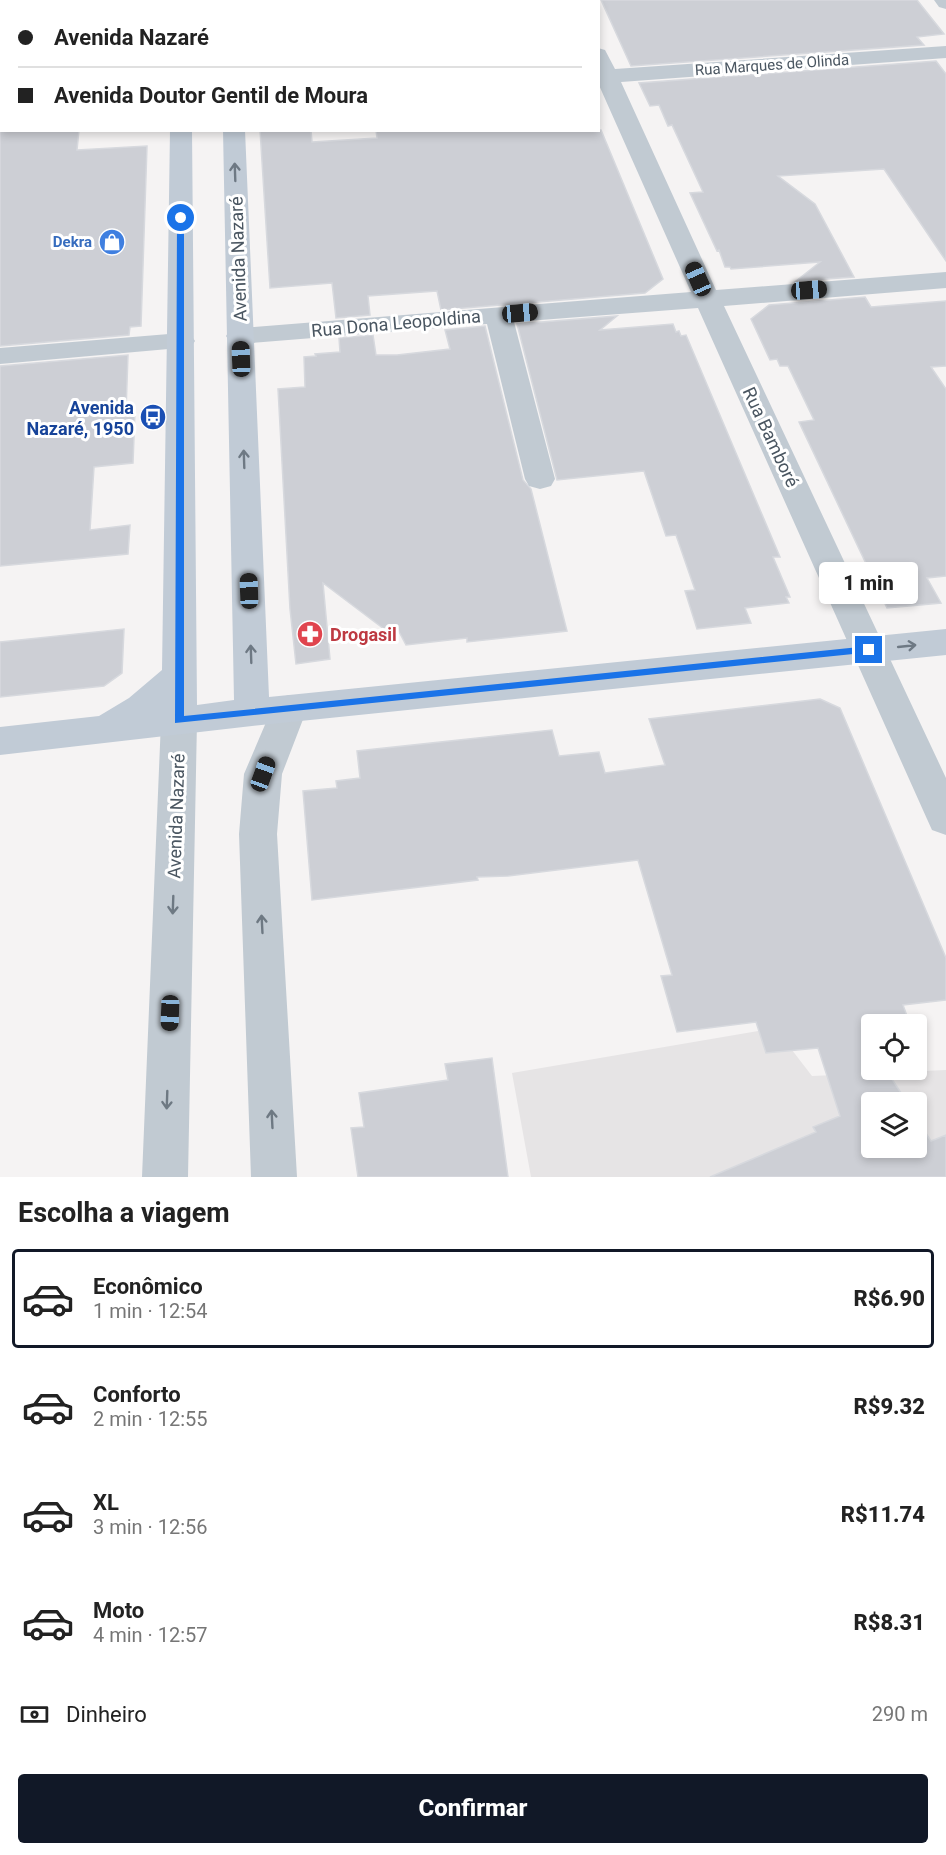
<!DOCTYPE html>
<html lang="pt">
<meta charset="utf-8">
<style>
body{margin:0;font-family:Roboto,sans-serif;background:#f2f2f2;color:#222;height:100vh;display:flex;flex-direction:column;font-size:22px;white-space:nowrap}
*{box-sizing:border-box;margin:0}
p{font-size:20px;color:#767676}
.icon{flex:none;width:33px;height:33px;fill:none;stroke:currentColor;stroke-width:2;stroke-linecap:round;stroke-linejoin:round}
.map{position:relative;height:1177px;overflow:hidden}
.drawer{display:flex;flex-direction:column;background:#fff;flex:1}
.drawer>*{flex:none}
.top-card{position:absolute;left:0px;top:0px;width:600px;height:132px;box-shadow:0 3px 9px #0003;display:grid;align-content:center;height:132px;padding:0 18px;background:#fff}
.fabs{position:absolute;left:861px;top:1014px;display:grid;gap:12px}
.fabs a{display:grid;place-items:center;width:66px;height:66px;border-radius:6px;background:#fff;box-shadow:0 3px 9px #0003;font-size:30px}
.end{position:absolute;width:27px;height:27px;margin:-14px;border:8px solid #1a73e8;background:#fff;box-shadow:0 0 0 3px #fff}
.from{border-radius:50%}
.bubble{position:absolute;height:42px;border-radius:6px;background:#fff;box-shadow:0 3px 9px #0003;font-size:20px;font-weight:800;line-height:42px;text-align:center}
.car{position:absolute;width:18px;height:36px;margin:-18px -9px;border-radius:8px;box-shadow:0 0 4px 2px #0007;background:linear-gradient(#222 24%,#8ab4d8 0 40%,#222 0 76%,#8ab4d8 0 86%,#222 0)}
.top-card b{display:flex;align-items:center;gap:21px;height:57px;font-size:22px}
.top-card b+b{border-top:2px solid #e0e0e0}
.top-card i{width:15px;height:15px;background:#222}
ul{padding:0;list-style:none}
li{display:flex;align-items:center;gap:18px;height:99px;margin:0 12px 9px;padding:0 6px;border:3px solid transparent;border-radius:6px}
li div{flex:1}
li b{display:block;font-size:22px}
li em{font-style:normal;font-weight:800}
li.current{border-color:#111827}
li>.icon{width:54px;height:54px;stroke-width:1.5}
h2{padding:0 18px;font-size:27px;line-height:72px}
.pay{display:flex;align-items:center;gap:15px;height:66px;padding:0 18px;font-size:22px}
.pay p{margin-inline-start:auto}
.primary-button{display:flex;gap:12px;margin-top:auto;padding:12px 18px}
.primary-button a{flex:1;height:69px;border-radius:6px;background:#111827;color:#fff;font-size:24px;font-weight:800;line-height:69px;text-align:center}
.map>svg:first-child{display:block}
.education{fill:#e6e4e5;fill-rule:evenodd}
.building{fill:#cdcfd5;stroke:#d7d9de;stroke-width:1.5}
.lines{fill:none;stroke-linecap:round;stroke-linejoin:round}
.minor{fill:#c1cad2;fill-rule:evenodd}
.tertiary{fill:#c1cad2;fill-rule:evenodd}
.secondary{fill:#c1cbd6;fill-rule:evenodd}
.oneway{stroke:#6e7984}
.oneway2{stroke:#6e7983}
.route{fill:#1a73e8}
.labels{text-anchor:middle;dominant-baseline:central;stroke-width:6;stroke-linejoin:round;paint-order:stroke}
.far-street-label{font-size:15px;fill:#4a5661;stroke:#fff}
.far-shop-label{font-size:15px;font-weight:bold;fill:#366cbe;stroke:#fff;text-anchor:end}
.street-label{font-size:18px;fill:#4a5661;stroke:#fff}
.transit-label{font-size:18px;font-weight:bold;fill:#164399;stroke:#fff;text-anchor:end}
.health-label{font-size:18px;font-weight:bold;fill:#be3a42;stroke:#fff;text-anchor:start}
</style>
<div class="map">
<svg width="946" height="1177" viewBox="0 0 946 1177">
<rect width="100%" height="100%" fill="#f5f3f3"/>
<path class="education" d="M775,1028L812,1076L946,1070V1177H531L512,1073ZM872,1102H916V1148H872Z"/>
<path class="building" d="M601,0H917L944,34L917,37L924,45L631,66Z
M936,61L946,74V261L884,169L778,176L815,204L854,277L796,281L820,262L731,269L730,267H725L719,250L717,251L690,193L703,192L672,125L668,126L659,105L650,106L639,83Z
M0,130H79L77,150L147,146L141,326L130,327L129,335L0,346Z
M260,130H311L312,142L377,138L376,130H601L663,279L645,293L441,310L437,291L368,296L370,315L336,318L332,283L270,288Z
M865,297L871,307L946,301V366L931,367L946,389V576L927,578L941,603L887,608L799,422L814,420L788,366H780L777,359L770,360L751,319L769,305Z
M617,316L600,330L673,324L676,332L679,331L681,336L686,335L780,557H773L790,597H786L789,603L745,608L751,623L697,629L685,591L695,590L676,535L666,536L644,471L557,480L517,324Z
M485,326L523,480L531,489L567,631L467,642V638L406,645L396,626L384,629L323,583L330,659L296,664L290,609L278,389L305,387L304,357L316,356L315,354L340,352L339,338L373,335L376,355H397L450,349L445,330Z
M128,355L126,411L135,410L133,463L94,467L90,530L130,525L128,554L0,566V366Z
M124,629L122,673L104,686L0,697V642Z
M820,699L840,708L946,958V1000L903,1005L910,1024H872V1070H886L907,1102H872V1148H916V1118L931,1141L946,1135V1177H710L816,1132L813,1127L840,1116L818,1048L766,1053L756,1022L677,1032L661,976L672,975L638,860L508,876L477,877L478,880L312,900L303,791L337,788L336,781L360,778L357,751L552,730L559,756L599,752L605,773L665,765L649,719Z
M492,1058L508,1177H358L351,1128L364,1127L359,1093L448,1080L445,1064Z"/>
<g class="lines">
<path class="minor" d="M564,0H584L585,2H565Z
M934,0H946V9L939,7Z
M946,46V58L621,82L716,290L946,272V288L724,306L946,778V835L932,830L927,819L698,308L514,322L555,479L551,486L540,489L529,486L525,479L487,324L240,344L230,342L226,336L230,330L240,328L691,292L598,83V48L605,50L615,69Z
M0,108H2V122H0Z
M181,333L191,335L195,341L191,347L0,364V348Z"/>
<path class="tertiary" d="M289,695L302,699L307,709L282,774L277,834L297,1177H251L239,834L244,774L276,699Z
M179,707L192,711L197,721L188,1177H142L161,721L166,711Z"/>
<path class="secondary" d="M171,0H191V2H171Z
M216,0H236V2H216Z
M170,130H192L197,705L234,700L223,130H245L269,697L946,629V655L252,726L0,755V727L99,716L129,698L162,670Z"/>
</g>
<defs><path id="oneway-shaft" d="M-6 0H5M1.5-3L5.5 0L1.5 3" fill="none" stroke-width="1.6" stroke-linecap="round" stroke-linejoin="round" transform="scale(1.5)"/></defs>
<g class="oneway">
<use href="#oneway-shaft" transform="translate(235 172) rotate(-92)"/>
<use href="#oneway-shaft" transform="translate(244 459) rotate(-92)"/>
<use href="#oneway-shaft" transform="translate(907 646) rotate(-6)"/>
<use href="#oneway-shaft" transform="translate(251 654) rotate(-92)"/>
</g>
<g class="oneway2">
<use href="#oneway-shaft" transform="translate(173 905) rotate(92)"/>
<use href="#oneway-shaft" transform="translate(262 924) rotate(-93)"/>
<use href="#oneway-shaft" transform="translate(167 1100) rotate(92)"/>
<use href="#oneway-shaft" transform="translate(272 1119) rotate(-93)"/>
</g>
<path class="route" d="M181,215L184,218V716L869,646L874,650L873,652L175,723L177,218Z"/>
<defs>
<symbol id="shop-disc" viewBox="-11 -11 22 22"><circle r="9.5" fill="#3f7fe0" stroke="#fff"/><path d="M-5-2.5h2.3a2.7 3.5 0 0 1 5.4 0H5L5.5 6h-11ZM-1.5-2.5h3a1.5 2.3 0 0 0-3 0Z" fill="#fff"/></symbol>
<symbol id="bus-disc" viewBox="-11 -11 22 22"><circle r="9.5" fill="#1a4fb4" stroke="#fff"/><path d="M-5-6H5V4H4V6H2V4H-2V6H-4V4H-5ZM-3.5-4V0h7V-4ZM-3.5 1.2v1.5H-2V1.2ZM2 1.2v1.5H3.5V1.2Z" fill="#fff"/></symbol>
<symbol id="pharmacy-disc" viewBox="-11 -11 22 22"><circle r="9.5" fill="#e0444e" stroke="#fff"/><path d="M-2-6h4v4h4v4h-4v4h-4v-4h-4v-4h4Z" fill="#fff"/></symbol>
</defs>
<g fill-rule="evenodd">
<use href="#shop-disc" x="97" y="227" width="30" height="30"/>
<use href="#bus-disc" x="138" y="402" width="30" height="30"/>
<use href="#pharmacy-disc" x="295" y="619" width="30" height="30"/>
</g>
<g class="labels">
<g class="far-street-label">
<text transform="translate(772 65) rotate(-4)">Rua Marques de Olinda</text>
</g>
<g class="far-shop-label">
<text x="92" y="242">Dekra</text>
</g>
<g class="street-label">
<text transform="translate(238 259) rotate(-92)">Avenida Nazaré</text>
<text transform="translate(396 323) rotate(-5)">Rua Dona Leopoldina</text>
<text transform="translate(771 437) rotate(65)">Rua Bamboré</text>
<text transform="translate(176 816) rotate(-88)">Avenida Nazaré</text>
</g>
<g class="transit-label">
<text x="134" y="407">Avenida<tspan x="134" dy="21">Nazaré, 1950</tspan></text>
</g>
<g class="health-label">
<text x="330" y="634">Drogasil</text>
</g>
</g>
</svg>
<div class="fabs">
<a><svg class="icon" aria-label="locate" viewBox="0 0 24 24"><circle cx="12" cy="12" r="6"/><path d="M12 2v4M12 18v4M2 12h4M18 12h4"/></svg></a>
<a><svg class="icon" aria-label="layers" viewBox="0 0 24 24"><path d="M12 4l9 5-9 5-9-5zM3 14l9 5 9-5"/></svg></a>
</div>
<i class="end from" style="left:181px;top:218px"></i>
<i class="end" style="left:869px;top:650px"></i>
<div class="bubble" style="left:819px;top:562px;width:99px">1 min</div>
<i class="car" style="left:698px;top:279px;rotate:336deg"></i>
<i class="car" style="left:809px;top:290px;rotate:86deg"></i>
<i class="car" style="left:520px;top:313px;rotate:85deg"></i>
<i class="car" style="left:241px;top:359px;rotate:358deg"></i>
<i class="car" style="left:249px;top:591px;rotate:358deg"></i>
<i class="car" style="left:263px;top:774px;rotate:20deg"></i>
<i class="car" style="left:170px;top:1013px;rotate:182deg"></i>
<div class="top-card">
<b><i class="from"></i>Avenida Nazaré</b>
<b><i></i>Avenida Doutor Gentil de Moura</b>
</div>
</div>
<section class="drawer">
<h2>Escolha a viagem</h2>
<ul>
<li class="current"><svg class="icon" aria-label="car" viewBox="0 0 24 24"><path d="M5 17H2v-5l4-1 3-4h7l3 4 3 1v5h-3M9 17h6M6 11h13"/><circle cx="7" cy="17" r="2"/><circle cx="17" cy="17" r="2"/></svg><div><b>Econômico</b><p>1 min · 12:54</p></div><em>R$6.90</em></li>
<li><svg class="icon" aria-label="car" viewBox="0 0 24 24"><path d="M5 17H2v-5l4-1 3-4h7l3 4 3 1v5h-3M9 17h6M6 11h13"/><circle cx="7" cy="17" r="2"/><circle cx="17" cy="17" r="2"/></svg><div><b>Conforto</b><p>2 min · 12:55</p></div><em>R$9.32</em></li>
<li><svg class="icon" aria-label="car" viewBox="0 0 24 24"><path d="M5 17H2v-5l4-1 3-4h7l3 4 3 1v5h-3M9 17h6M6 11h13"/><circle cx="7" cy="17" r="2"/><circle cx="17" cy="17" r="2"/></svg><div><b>XL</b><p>3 min · 12:56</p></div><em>R$11.74</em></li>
<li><svg class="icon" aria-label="car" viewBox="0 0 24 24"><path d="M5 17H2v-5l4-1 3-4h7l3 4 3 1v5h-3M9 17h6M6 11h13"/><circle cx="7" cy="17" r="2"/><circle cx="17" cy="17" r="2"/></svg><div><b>Moto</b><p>4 min · 12:57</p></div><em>R$8.31</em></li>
</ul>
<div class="pay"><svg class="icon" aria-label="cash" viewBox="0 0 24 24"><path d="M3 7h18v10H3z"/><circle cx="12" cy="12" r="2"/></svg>Dinheiro<p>290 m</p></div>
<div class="primary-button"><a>Confirmar</a></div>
</section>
